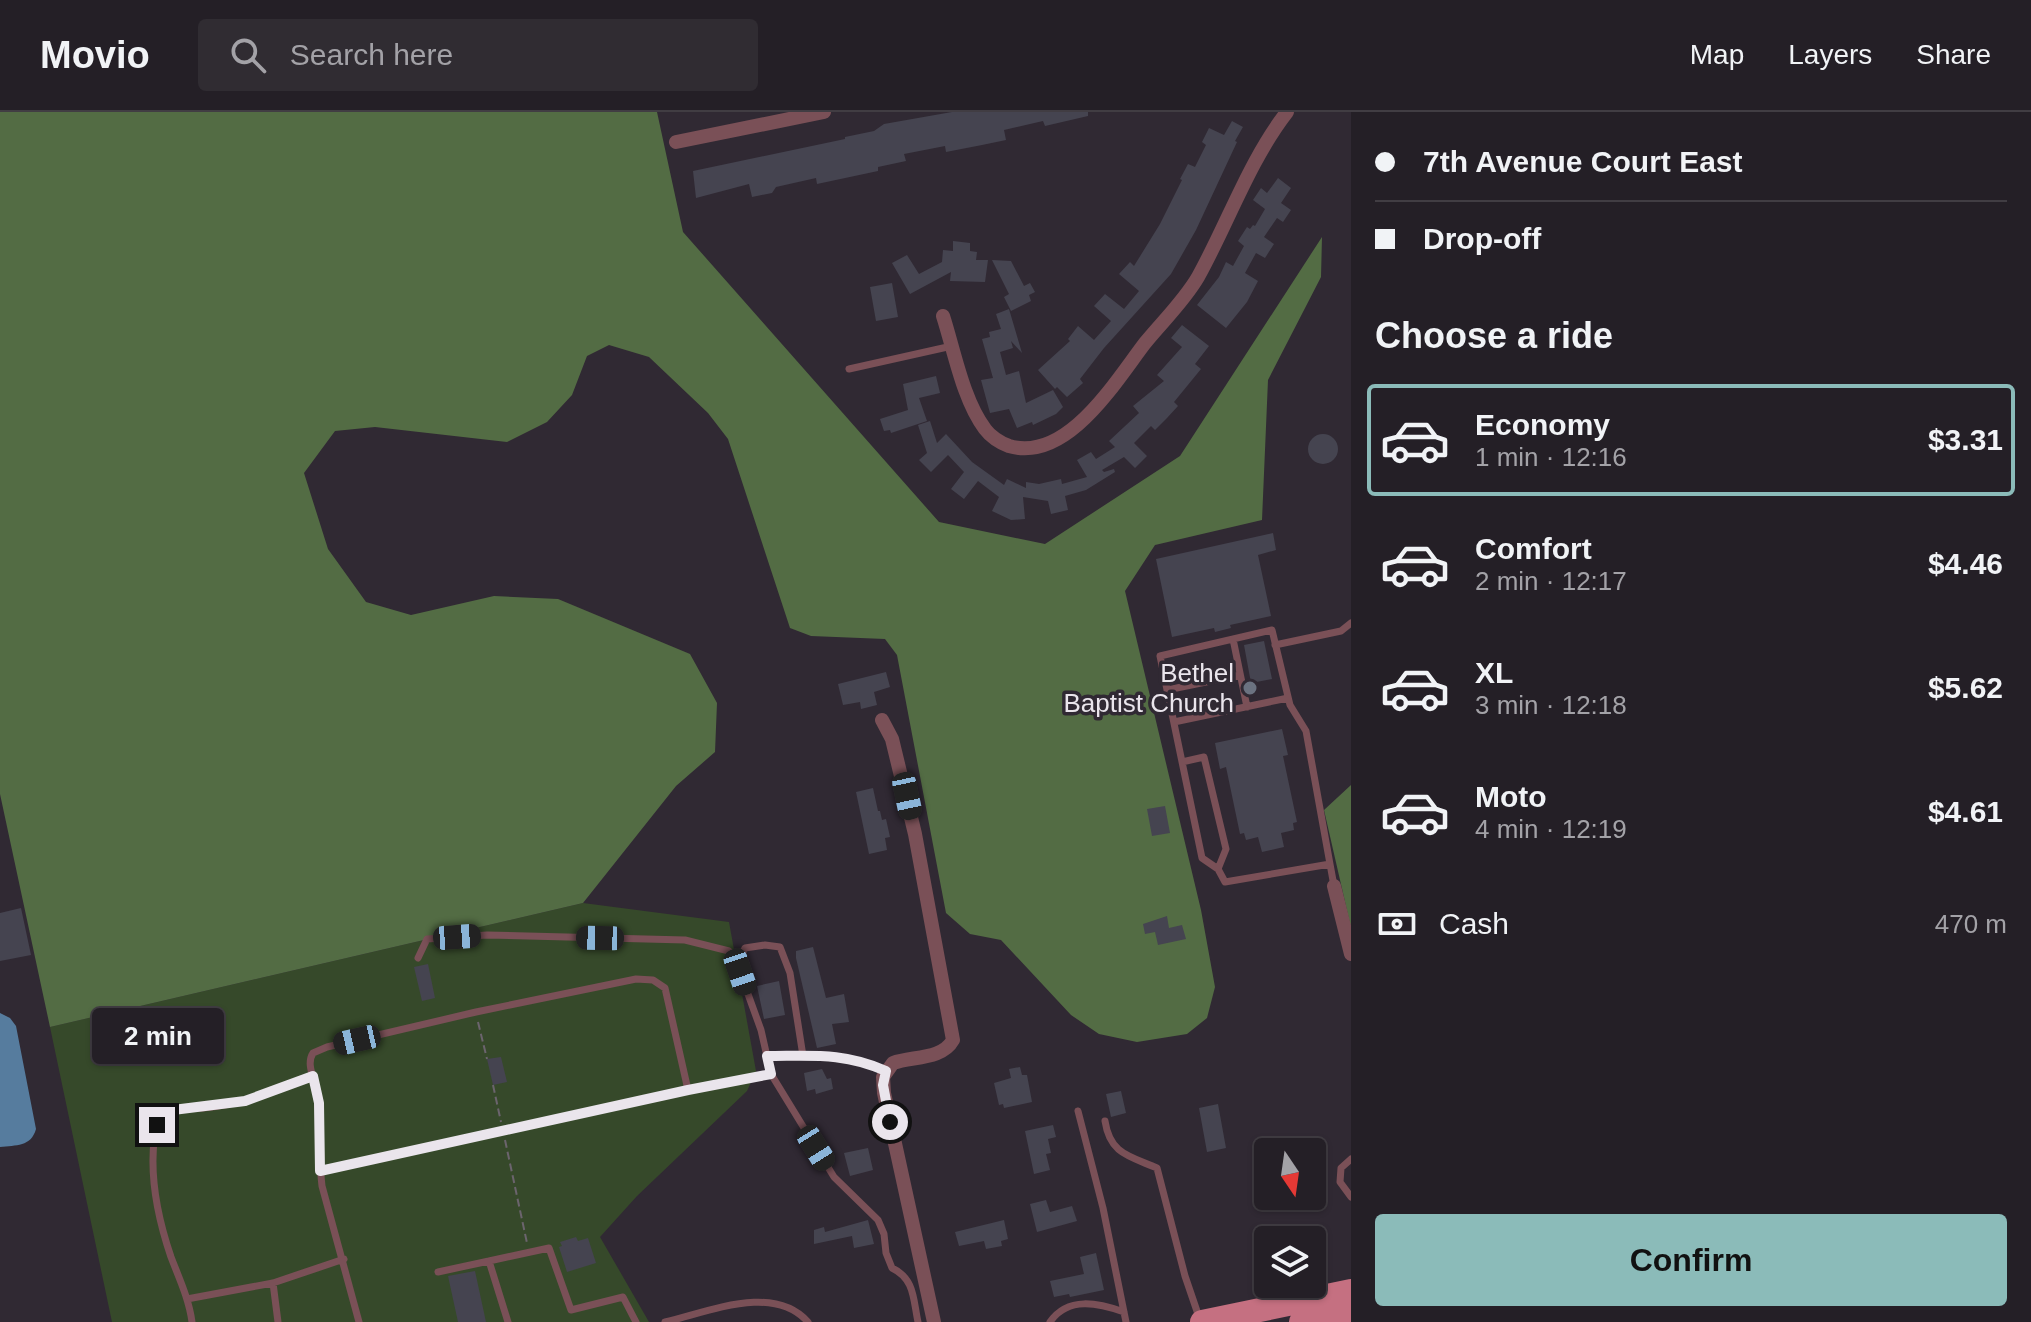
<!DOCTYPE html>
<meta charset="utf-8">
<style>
body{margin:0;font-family:Arial,sans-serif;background:#302c32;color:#f1f3f6;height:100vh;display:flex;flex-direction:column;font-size:30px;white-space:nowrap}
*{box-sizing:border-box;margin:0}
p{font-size:26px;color:#a3a2a7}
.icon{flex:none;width:44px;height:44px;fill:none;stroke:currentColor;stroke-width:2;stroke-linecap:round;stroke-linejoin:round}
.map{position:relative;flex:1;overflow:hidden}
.drawer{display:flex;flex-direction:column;background:#241f26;width:680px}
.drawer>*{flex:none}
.banner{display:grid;align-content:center;height:176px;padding:0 24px;background:#241f26}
.needle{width:52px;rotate:167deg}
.tools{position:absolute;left:1254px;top:1026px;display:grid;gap:16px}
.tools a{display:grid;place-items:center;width:72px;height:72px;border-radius:8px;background:#241f26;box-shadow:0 2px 6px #0004,0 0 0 2px #413d43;font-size:40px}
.end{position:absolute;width:36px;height:36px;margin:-18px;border:10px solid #eae5ec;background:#111;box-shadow:0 0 0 4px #111}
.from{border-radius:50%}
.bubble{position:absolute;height:56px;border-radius:8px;background:#241f26;box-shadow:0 2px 6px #0004,0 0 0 2px #413d43;font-size:26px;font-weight:700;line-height:56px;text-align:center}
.car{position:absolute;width:24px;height:48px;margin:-24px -12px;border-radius:10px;box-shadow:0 0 6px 2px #0007;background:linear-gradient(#222 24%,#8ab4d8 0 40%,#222 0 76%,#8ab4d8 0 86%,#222 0)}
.banner b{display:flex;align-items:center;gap:28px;height:76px;font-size:30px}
.banner b+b{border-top:2px solid #413d43}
.banner i{width:20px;height:20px;background:#f1f3f6}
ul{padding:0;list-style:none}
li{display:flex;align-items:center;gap:24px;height:112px;margin:0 16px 12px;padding:0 8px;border:4px solid transparent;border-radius:8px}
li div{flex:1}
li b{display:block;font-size:30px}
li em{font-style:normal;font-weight:700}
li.on{border-color:#8bbbb9}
li>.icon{width:72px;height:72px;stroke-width:1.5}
h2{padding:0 24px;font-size:36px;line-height:96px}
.pay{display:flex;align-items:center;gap:20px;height:88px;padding:0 24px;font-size:30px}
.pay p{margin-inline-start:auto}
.cta{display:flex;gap:16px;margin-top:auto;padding:16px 24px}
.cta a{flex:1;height:92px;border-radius:8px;background:#8bbbb9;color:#111;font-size:32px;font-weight:700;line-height:92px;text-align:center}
header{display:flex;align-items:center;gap:48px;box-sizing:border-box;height:112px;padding:0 40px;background:#241f26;border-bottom:2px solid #413d43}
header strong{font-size:38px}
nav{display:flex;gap:44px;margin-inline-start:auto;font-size:28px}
.search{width:560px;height:72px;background:#302c32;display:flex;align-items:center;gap:20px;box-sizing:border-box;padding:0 28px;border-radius:8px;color:#a3a2a7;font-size:30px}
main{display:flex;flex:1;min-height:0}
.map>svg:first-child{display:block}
.green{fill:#36492a}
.forest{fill:#536c44}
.water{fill:#567c9e}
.building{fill:#454450}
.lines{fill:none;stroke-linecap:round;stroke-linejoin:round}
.path{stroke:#6b646d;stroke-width:2;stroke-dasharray:8 4;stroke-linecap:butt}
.service{stroke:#7a5057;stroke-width:7}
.minor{stroke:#7a5057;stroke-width:14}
.primary{stroke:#c57081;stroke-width:24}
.route{stroke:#eae5ec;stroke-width:10}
.worship-dot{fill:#6b7280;stroke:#302933;stroke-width:3}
.labels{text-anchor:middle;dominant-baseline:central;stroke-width:7;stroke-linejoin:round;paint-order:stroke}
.poi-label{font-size:26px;fill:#eae5ec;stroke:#302933;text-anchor:end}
</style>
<header>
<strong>Movio</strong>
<div class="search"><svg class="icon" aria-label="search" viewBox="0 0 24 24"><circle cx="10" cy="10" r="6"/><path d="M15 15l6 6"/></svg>Search here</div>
<nav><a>Map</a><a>Layers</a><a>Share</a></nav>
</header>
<main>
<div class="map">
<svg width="1351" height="1210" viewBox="0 0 1351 1210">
<rect width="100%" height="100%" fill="#302933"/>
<path class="green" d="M583,791L729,810L756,959L747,979L637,1084L600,1125L649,1210H112L50,915Z"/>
<path class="forest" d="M0,0H657L683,120L939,410L1045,432L1180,344L1322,125L1321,165L1268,268L1262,408L1155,433L1125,479L1201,798L1215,875L1207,906L1187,922L1137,930L1099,922L1071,903L1001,828L970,822L946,801L897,543L885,527L811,524L790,516L728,327L708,301L649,245L609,233L587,244L572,283L547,310L507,330L375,315L335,319L304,361L328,437L366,490L411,503L494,484L558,487L690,542L717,591L715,640L676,674L583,791L50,915L0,682Z
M1351,673V816L1324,698Z"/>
<path class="water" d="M0,901L10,906L16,914L36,1017C31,1035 16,1033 0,1035Z"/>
<path class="building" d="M952,0H1088V4L1045,14L1043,9L1004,18L1006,28L982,33L946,40L945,34L904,42L906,49L878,55V59L817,72L816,66L776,75L772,81L752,85L749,72L696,86L693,59L845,27V25L874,19L884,12Z
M1232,9L1243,15L1235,29L1237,30L1196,118L1171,162L1104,236L1080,267L1083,271L1067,285L1057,275L1055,277L1038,258L1070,229L1068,227L1078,214L1094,228L1111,209L1094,194L1105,182L1124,197L1139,179L1119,162L1130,150L1134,154L1160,112L1182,68L1180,67L1188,52L1195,55L1206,33L1202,30L1209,16L1224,23Z
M1278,66L1291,76L1281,91L1291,98L1283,110L1277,106L1264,125L1274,132L1265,146L1256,141L1245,161L1258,169L1247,190L1226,216L1197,193L1219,165L1226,150L1233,154L1244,134L1238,129L1247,115L1250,117L1253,113L1255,114L1265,97L1253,88L1261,76L1267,81Z
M953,129L970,131V139L977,140L976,148H988L985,170L950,169L951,160L910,182L892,151L907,143L919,162L942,150L943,138L953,139Z
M992,148L1011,149L1024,174L1030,171L1035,180L1029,183L1031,189L1011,199L1004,185L1009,182Z
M892,171L898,205L876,209L870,175Z
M1009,197L1022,241L1011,229L1013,236L1000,240L1006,263L1019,259L1026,291L1053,278L1063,295L1056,302L1033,313L1032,310L1017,316L1009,297L990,301L981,268L993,266L982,227L990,225L989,220L1001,217L996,202Z
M1182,213L1209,234L1195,252L1201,257L1174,290L1178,294L1167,306L1155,318L1151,314L1134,331L1147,344L1135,356L1124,345L1102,358L1104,360L1114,357L1115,360L1086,378L1065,384L1068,398L1051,402L1048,389L1023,385L1025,407L1011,408L992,399L999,385L978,369L964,387L951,377L964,360L948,343L931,360L919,348L927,341L918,313L930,309L937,331L946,322L972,350L1004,373L1007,367L1026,376V370L1039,372L1061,367L1062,372L1087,365L1077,348L1091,340L1096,347L1115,335L1109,329L1139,301L1133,294L1164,269L1157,263L1182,235L1171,226Z
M936,264L940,281L919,286L927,309L891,321L890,318L884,319L880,307L908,298L903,272Z
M1308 337a15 15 0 1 1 30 0a15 15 0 1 1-30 0Z
M1273,421L1276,438L1258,443L1271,504L1230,513L1231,516L1215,520L1214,516L1172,525L1156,447Z
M1264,529L1272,567L1251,571L1244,533Z
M886,560L890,575L874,580L877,593L861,597L860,590L843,593L838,572Z
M1282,617L1288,643L1283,644L1297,710L1293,711L1294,718L1281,721L1284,735L1262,740L1258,725L1246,728L1244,721L1240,722L1226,655L1220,657L1215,631Z
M873,676L878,699H880L882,708L886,707L890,725L885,726L887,738L869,742L856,680Z
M1165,694L1170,721L1152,724L1147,697Z
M21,796L31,843L0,849V801Z
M1167,804L1169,816L1182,813L1186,827L1158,833L1155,820L1145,822L1143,812Z
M813,835L826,886L844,882L849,910L832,912L836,932L817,936L796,846V839Z
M428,852L435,886L422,889L414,855Z
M779,869L785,903L764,907L757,874Z
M501,945L507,970L493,973L487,947Z
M1020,955L1022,963H1027L1032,990L1004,996L1003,992L999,993L994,971L1011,966L1009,957Z
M822,957L827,967L831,966L833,977L816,982L815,977L807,979L804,961Z
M1121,979L1126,1001L1111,1005L1106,982Z
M1218,992L1226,1036L1207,1040L1199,996Z
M1053,1013L1056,1025L1048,1027L1051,1041L1046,1042L1050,1058L1034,1062L1025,1019Z
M868,1036L873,1058L850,1064L844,1041Z
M1046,1088L1050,1100L1072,1094L1077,1109L1037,1120L1030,1092Z
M868,1108L874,1132L854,1136L852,1124L814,1132V1118L824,1115L825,1120Z
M1004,1108L1008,1127L1001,1129L1002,1134L986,1137L984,1129L959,1134L955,1120Z
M576,1125L578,1129L588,1126L596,1151L567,1160L559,1135L562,1134L560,1130Z
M1096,1141L1104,1178L1070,1185L1069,1182L1054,1185L1050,1169L1084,1162L1080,1145Z
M475,1159L486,1210H458L448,1164Z"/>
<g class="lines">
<path class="path" d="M478,910L487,947
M493,973L501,1010
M505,1028L527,1131"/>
<path class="service" d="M849,257L952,234
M1233,527L1247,595
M1275,533L1341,519L1351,511
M1167,578L1240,563
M1174,610L1288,586
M1182,650L1204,645L1226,737L1218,757
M1330,752L1225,770L1218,757L1202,746L1160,544L1272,518L1290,593L1306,619L1330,752L1334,774
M418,846L427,827L487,823L685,828L729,839L740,860L761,918L771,962L834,1065L878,1108L884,1122L886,1141L892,1156C915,1167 913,1187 918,1210
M737,853L745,836L765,833L780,835L790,861L803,944
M767,944C811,944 845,940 886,959
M688,978L771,962
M1078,999L1103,1096L1126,1210
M1105,1009C1110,1042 1129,1044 1157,1056L1185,1164L1200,1208
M1351,1047L1341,1056L1340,1070L1351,1085
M320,1059L688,978L665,876L653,868L636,867L476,900L327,935L313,941C306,952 314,965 316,978C323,1009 318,1043 322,1074L359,1210
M489,1149L549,1136L571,1198L623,1185L636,1210
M438,1160L489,1149L508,1210
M273,1171L278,1210
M187,1187L273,1171L344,1147
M192,1210C189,1187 179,1166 171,1145C156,1101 146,1049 159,1003C172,995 188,996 203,996C242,993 276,978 313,964
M665,1210C709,1200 773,1171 808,1210
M1050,1210C1068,1184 1098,1191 1124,1200"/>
<path class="minor" d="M676,30L824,0
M943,204C954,238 963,288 985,317C990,324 1000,331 1009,334C1067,351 1115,270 1145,231C1163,209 1184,189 1198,165C1228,111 1249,49 1287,0
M882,608L892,627L915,722L953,928C942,948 912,944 893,951L883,965L884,981L934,1210
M1334,774L1351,842"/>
<path class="primary" d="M1202,1210L1351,1179
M1301,1210L1351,1200"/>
</g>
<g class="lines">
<path class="route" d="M157,1013L159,1003L165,999L245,989L313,964L319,991L320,1059L688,978L771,962L767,944C811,944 844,940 886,959L883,973L890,1010"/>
</g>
<circle class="worship-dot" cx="1250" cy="576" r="8"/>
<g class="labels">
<g class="poi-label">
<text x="1234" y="561">Bethel<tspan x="1234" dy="30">Baptist Church</tspan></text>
</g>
</g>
</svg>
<div class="tools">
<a><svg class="needle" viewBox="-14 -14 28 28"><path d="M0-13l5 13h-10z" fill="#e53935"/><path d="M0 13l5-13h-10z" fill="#a3a2a7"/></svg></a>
<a><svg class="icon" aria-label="layers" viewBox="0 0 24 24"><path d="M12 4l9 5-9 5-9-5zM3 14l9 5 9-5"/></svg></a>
</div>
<i class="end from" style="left:890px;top:1010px"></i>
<i class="end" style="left:157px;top:1013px"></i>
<div class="bubble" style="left:92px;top:896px;width:132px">2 min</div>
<i class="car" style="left:907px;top:684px;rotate:168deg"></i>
<i class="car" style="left:457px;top:825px;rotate:86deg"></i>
<i class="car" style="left:600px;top:826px;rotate:271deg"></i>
<i class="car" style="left:740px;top:860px;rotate:161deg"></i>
<i class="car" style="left:357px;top:928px;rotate:257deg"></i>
<i class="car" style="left:816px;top:1036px;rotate:148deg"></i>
</div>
<section class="drawer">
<div class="banner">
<b><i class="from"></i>7th Avenue Court East</b>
<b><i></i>Drop-off</b>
</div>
<h2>Choose a ride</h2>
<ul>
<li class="on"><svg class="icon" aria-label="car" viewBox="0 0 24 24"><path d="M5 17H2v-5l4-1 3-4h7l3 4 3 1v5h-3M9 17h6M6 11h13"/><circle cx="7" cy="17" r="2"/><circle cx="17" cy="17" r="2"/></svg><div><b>Economy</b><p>1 min · 12:16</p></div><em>$3.31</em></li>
<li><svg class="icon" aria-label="car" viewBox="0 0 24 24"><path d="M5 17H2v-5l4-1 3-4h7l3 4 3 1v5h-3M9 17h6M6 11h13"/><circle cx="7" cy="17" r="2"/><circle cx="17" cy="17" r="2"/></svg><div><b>Comfort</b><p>2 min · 12:17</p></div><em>$4.46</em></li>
<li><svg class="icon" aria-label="car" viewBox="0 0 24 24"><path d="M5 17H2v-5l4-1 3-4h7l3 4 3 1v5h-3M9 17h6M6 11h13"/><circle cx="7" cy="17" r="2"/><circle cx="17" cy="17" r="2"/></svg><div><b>XL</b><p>3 min · 12:18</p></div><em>$5.62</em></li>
<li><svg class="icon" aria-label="car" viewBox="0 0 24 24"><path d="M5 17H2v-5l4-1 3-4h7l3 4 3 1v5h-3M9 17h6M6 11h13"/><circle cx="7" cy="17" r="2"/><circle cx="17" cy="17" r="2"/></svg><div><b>Moto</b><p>4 min · 12:19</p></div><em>$4.61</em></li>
</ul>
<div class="pay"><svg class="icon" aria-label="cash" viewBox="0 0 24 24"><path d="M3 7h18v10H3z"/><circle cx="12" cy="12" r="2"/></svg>Cash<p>470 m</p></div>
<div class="cta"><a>Confirm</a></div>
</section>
</main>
